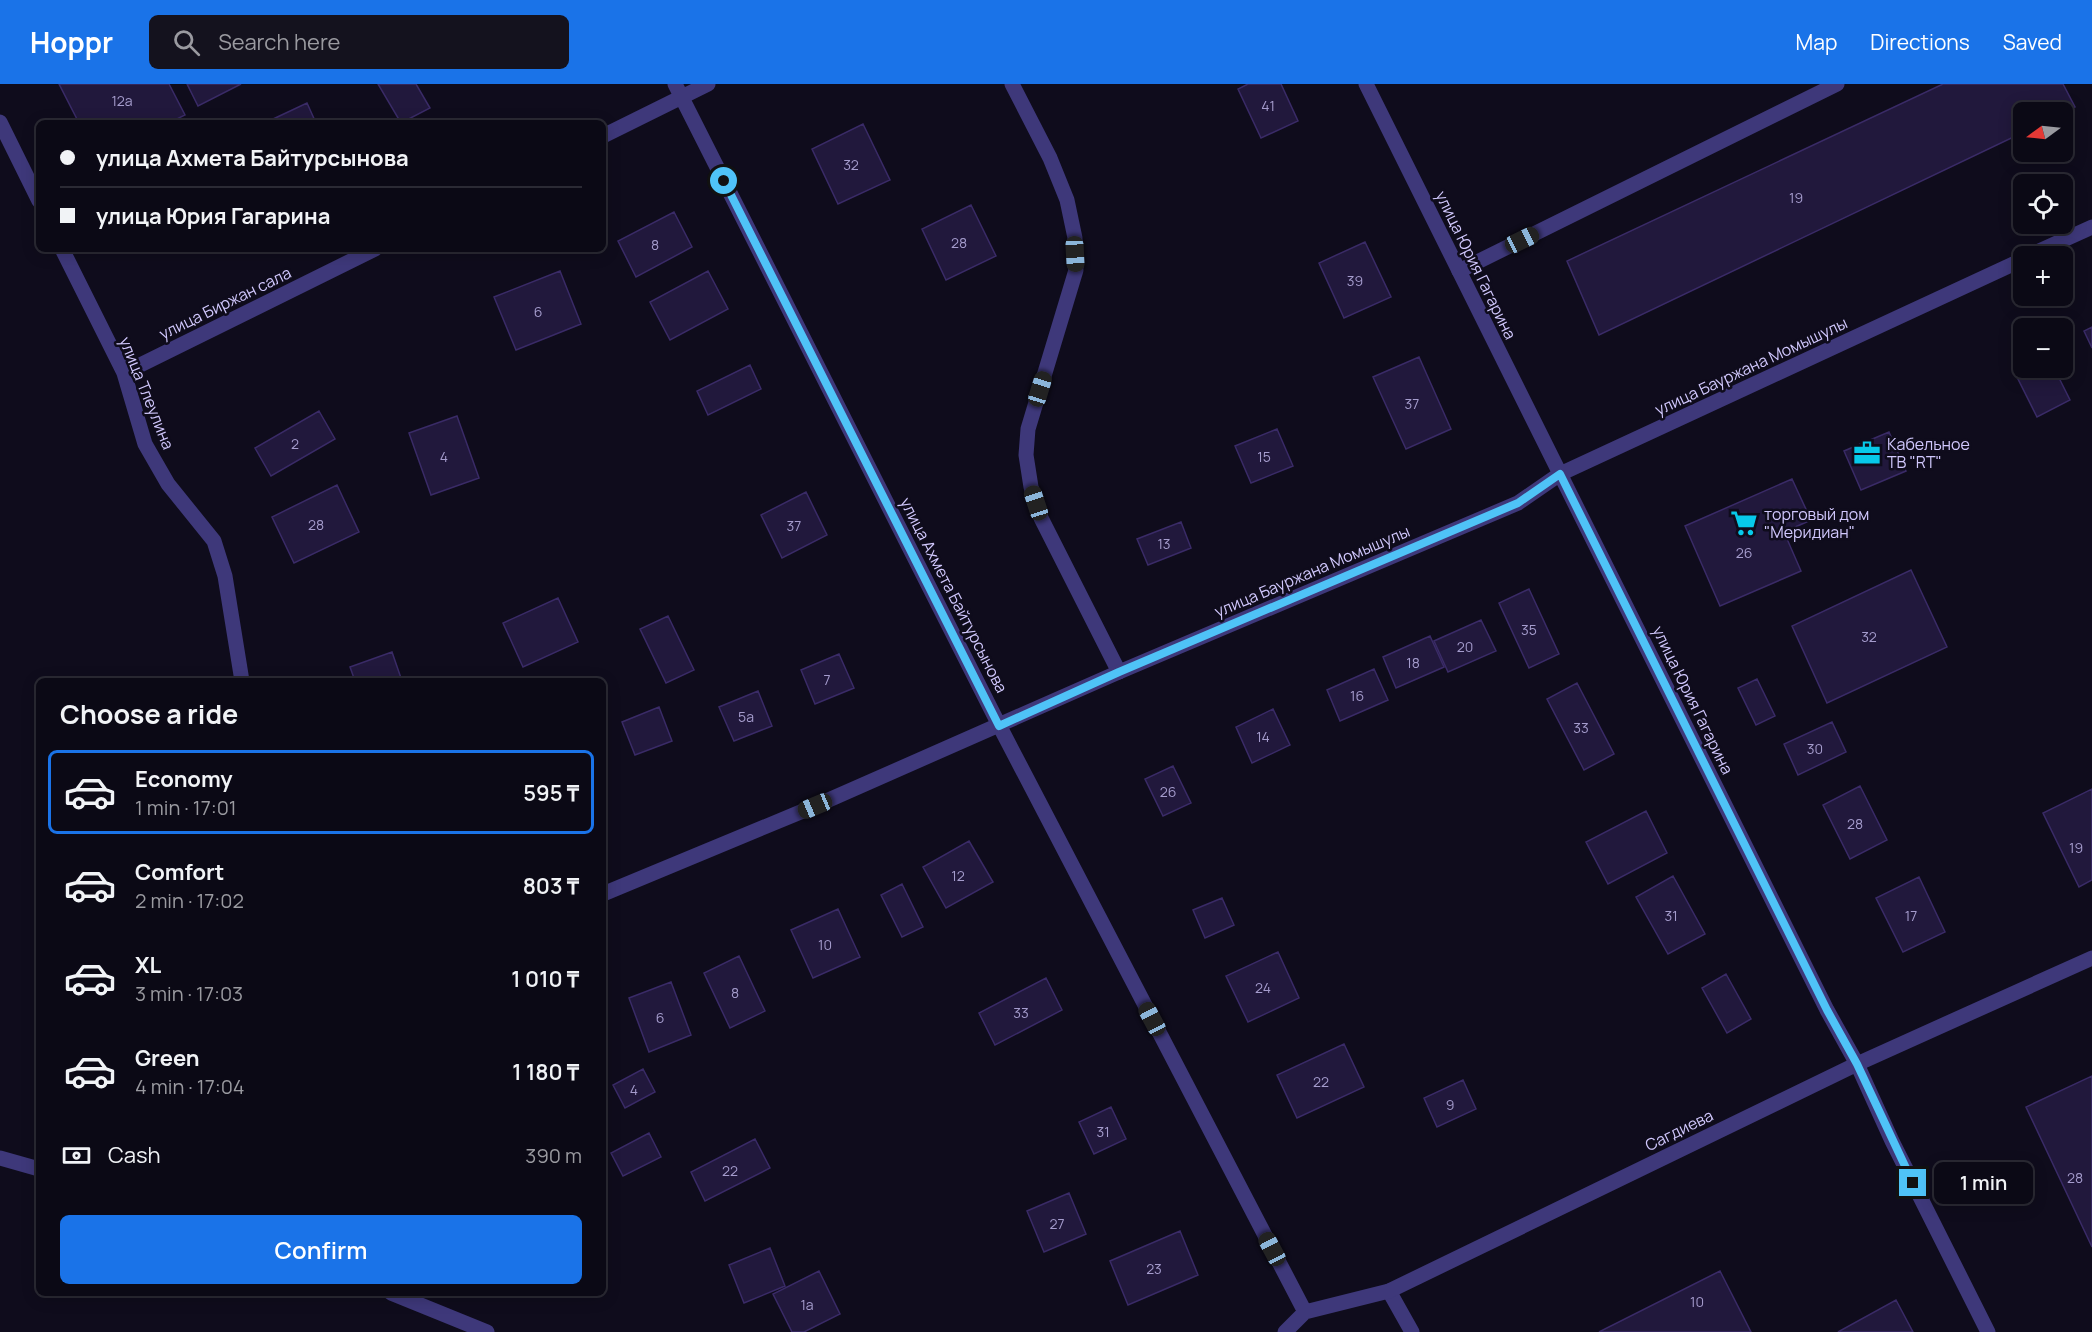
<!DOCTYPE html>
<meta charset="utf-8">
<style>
body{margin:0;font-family:Manrope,sans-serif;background:#14121e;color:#f1f3f6;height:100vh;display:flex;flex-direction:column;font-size:22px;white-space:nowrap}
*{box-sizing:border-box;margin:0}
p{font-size:20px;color:#9a9aa0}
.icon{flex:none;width:33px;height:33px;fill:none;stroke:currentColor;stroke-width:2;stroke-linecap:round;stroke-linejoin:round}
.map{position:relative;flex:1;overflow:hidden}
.panel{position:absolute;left:36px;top:594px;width:570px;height:618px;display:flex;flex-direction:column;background:#0b0915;border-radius:9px;box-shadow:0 3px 15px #0003,0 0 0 2px #2b2a34}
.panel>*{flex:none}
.top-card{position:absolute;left:36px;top:36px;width:570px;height:132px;border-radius:9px;box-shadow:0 3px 15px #0003,0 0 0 2px #2b2a34;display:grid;align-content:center;height:132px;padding:0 24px;background:#0b0915}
.needle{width:39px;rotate:255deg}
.controls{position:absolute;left:2013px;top:18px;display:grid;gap:12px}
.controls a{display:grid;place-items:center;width:60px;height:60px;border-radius:9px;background:#0b0915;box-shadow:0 3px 15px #0003,0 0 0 2px #2b2a34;font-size:30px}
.end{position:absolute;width:27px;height:27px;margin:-14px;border:8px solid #4fc3f7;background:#111;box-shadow:0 0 0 3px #111}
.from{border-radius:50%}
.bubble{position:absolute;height:42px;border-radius:9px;background:#0b0915;box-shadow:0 3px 15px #0003,0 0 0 2px #2b2a34;font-size:20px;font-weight:600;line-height:42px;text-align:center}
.car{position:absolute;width:18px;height:36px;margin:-18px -9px;border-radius:8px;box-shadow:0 0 4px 2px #0007;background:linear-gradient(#222 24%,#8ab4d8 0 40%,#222 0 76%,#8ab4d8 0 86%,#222 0)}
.top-card b{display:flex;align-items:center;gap:21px;height:57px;font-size:22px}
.top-card b+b{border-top:2px solid #2b2a34}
.top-card i{width:15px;height:15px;background:#f1f3f6}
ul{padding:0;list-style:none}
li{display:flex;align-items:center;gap:18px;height:84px;margin:0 12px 9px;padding:0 12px;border:3px solid transparent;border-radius:9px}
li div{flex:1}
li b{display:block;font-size:22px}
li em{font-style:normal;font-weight:600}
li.selected{border-color:#1a73e8}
li>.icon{width:54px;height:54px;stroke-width:1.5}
h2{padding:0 24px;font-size:27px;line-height:72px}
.pay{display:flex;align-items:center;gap:15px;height:66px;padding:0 24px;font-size:22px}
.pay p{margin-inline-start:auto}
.cta{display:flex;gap:12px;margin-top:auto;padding:12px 24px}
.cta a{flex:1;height:69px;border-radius:9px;background:#1a73e8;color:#fff;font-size:24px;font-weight:600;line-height:69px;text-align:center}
header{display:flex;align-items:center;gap:36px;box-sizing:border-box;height:84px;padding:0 30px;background:#1a73e8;color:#fff}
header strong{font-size:28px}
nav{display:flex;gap:33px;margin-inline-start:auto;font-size:21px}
.search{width:420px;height:54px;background:#14121e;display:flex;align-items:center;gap:15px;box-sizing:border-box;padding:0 21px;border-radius:9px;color:#9a9aa0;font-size:22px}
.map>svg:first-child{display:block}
.building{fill:#21183c;stroke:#3a2b67;stroke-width:1.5}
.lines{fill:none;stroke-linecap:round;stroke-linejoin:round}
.lane{stroke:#3e387a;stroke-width:15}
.street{stroke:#3e387a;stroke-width:15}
.route{stroke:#4fc3f7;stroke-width:8}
.labels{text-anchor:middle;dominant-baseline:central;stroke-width:5;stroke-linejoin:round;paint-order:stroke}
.number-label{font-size:14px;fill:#a59ccd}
.street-label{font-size:16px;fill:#d1c8fd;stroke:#0f0c1c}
.poi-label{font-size:16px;fill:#d1c8fd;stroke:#0f0c1c;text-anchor:start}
</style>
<header>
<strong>Hoppr</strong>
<div class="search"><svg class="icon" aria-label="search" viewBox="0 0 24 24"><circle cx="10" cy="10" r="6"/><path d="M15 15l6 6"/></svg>Search here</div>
<nav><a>Map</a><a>Directions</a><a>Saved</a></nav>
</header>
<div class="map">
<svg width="2092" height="1248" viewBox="0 0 2092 1248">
<rect width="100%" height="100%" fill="#0f0c1c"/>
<path class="building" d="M59,0H169L185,31L169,39H79Z
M187,0H241L198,22Z
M378,0H416L430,24L401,39Z
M1248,0H1281L1298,37L1261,54L1238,5Z
M1943,0H2063L2075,23L2062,29L2024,28V48L1599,251L1567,177Z
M307,19L316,39H272L271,36Z
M863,40L890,96L838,120L812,65Z
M971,121L996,172L946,196L922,145Z
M674,128L692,163L636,193L618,157Z
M1365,158L1391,213L1344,234L1319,179Z
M560,187L581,240L516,266L494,213Z
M708,187L728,225L670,256L650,218Z
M2092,243V264L2084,247Z
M1419,273L1451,345L1406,365L1373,293Z
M2024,280V284H2054L2070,316L2037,333L2013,285Z
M750,281L761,305L708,331L697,307Z
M319,327L335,355L271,392L255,364Z
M457,332L479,394L431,411L409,349Z
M1277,345L1293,382L1251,399L1235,362Z
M1889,348L1906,387L1861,406L1844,367Z
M1792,395L1811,436L1784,448L1801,487L1720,522L1685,442Z
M337,401L359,448L294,479L272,433Z
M806,408L827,451L782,474L761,431Z
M1181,438L1191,464L1148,481L1137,455Z
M1911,486L1947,563L1827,619L1792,542Z
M1529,505L1559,570L1529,584L1499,519Z
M558,514L578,558L523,583L503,539Z
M668,532L694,586L666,599L640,545Z
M1481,536L1496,567L1448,588L1434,557Z
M1430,552L1444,583L1396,604L1383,573Z
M392,568L402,597H355L350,583Z
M839,570L854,604L815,620L801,586Z
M1374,585L1388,616L1340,637L1327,606Z
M1757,595L1775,632L1756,641L1738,604Z
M1577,599L1614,670L1584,686L1547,615Z
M758,607L772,642L734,657L719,623Z
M659,623L672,657L635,671L622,638Z
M1273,625L1290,661L1252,679L1236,643Z
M1832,638L1846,668L1798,691L1784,660Z
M1173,682L1191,719L1163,732L1145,695Z
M1860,702L1887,756L1850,775L1823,721Z
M2092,705V796L2079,803L2043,729Z
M1646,727L1667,769L1608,800L1586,758Z
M969,757L993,798L946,824L923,783Z
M1673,792L1705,850L1668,870L1636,813Z
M1919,793L1945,848L1903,868L1876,814Z
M902,800L923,843L902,853L881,811Z
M1222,814L1234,841L1205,854L1193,826Z
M838,825L860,873L813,894L791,846Z
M1278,868L1299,914L1248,938L1226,892Z
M739,872L765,927L730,944L704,889Z
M1726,890L1751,935L1727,949L1702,904Z
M1046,894L1062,926L995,961L979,929Z
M671,898L691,951L649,968L629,914Z
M1344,960L1364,1003L1297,1034L1277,991Z
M643,985L655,1008L625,1024L613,1001Z
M2092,992V1163L2026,1023Z
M1463,996L1476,1025L1437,1043L1424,1014Z
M1111,1023L1126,1055L1094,1070L1079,1038Z
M649,1049L661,1073L623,1092L611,1069Z
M755,1055L770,1084L705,1117L691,1088Z
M1069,1109L1086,1150L1044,1168L1027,1127Z
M1180,1147L1198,1191L1128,1221L1110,1177Z
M770,1164L785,1202L744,1219L729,1181Z
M819,1187L840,1230L804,1248H792L773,1210Z
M1720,1187L1751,1248H1599Z
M1896,1216L1913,1248H1838Z"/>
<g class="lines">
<path class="lane" d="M1012,0L1050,74L1067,116L1075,154L1076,186L1028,345L1026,371L1031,403L1041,434L1119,588
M1459,187L1837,0
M1389,1207L1412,1248"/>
<path class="street" d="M675,0L999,641L1305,1228
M1366,0L1827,926L1857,980L1892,1057L1988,1248
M0,38L39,117
M603,52L708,0
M62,165L124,289L145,360L168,400L214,457L225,492L242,597
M2028,172L2092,143
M124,289L375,165
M603,810L815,722L1119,588L1518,419L1560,390L2024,175
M0,1074L39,1085
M391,1209L487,1248
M1285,1248L1305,1228L1389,1207L1857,980L2092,874"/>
</g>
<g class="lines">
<path class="route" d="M724,97L999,642L1119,588L1518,419L1560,390L1827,926L1857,980L1913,1099"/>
</g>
<defs>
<symbol id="office-bare" viewBox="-9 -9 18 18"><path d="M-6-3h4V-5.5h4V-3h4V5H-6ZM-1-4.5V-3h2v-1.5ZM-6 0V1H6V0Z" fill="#07c9ea" stroke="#0f0c1c" stroke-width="2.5" paint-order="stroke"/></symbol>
<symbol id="supermarket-bare" viewBox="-9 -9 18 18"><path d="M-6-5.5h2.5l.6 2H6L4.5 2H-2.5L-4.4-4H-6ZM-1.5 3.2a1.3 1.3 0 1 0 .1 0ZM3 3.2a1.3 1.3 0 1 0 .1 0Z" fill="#07c9ea" stroke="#0f0c1c" stroke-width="2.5" paint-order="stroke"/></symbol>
</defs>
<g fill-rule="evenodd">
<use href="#office-bare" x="1848" y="350" width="38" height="38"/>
<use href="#supermarket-bare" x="1725" y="420" width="38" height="38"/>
</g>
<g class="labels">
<g class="number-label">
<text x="122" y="16">12а</text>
<text x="1268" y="21">41</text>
<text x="851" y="80">32</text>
<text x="1796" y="113">19</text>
<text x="959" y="158">28</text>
<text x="655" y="160">8</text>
<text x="1355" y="196">39</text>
<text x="538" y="227">6</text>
<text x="1412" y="319">37</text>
<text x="295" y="359">2</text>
<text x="444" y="372">4</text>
<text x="1264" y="372">15</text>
<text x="316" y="440">28</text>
<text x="794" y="441">37</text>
<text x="1164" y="459">13</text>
<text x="1744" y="468">26</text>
<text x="1529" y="545">35</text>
<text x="1869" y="552">32</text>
<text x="1465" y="562">20</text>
<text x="1413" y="578">18</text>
<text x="827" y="595">7</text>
<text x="1357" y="611">16</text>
<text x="746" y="632">5а</text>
<text x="1581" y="643">33</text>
<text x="1263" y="652">14</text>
<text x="1815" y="664">30</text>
<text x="1168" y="707">26</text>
<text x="1855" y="739">28</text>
<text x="2076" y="763">19</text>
<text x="958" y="791">12</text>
<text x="1671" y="831">31</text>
<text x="1911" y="831">17</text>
<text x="825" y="860">10</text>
<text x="1263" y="903">24</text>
<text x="735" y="908">8</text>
<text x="1021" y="928">33</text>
<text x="660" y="933">6</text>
<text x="1321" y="997">22</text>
<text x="634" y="1005">4</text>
<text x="1450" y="1020">9</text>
<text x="1103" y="1047">31</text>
<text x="730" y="1086">22</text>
<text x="2075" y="1093">28</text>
<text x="1057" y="1139">27</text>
<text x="1154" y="1184">23</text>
<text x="1697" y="1217">10</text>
<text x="807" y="1220">1а</text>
</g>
<g class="street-label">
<text transform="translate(1476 181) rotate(64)">улица Юрия Гагарина</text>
<text transform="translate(225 219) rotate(-26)">улица Биржан сала</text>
<text transform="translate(1751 282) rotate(-25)">улица Бауржана Момышулы</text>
<text transform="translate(147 309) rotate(68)">улица Тлеулина</text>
<text transform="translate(1312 487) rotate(-23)">улица Бауржана Момышулы</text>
<text transform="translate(954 511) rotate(63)">улица Ахмета Байтурсынова</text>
<text transform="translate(1693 616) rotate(64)">улица Юрия Гагарина</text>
<text transform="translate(1679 1046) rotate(-26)">Сагдиева</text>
</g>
<g class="poi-label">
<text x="1887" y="360">Кабельное<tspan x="1887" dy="18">ТВ "RT"</tspan></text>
<text x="1764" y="430">торговый дом<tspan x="1764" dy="18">"Меридиан"</tspan></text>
</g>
</g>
</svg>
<div class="controls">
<a><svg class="needle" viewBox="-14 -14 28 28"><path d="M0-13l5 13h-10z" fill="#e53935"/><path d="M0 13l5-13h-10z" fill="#9a9aa0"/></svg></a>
<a><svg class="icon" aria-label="locate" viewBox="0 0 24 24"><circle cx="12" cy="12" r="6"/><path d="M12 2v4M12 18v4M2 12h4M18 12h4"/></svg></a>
<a>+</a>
<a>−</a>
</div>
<i class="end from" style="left:724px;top:97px"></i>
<i class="end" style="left:1913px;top:1099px"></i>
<div class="bubble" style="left:1934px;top:1078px;width:99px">1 min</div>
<i class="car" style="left:1522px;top:156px;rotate:64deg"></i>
<i class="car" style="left:1075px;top:170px;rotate:177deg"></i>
<i class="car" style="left:1040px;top:305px;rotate:17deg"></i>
<i class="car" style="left:1036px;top:419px;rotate:342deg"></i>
<i class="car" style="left:815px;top:722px;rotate:247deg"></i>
<i class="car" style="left:1152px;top:935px;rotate:332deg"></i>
<i class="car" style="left:1272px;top:1165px;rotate:332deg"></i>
<div class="top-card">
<b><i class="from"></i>улица Ахмета Байтурсынова</b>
<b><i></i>улица Юрия Гагарина</b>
</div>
<section class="panel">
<h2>Choose a ride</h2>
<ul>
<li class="selected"><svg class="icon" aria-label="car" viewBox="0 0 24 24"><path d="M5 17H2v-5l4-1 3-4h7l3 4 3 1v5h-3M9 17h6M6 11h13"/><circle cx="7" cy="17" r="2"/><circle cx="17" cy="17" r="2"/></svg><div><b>Economy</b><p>1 min · 17:01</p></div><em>595 ₸</em></li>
<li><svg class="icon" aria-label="car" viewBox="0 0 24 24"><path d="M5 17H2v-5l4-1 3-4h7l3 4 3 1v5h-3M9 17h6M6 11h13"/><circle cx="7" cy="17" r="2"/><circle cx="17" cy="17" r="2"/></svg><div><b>Comfort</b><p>2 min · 17:02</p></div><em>803 ₸</em></li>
<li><svg class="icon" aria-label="car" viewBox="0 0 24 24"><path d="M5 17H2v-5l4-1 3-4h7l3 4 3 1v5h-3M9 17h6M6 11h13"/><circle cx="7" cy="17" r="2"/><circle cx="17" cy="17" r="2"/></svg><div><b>XL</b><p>3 min · 17:03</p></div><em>1 010 ₸</em></li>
<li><svg class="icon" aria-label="car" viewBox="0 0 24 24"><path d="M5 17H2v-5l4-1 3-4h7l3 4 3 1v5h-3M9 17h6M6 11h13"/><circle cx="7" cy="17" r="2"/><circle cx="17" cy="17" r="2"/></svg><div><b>Green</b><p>4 min · 17:04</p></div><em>1 180 ₸</em></li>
</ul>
<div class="pay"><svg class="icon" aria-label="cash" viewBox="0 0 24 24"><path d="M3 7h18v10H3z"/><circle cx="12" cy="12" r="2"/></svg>Cash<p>390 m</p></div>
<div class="cta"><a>Confirm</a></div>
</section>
</div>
